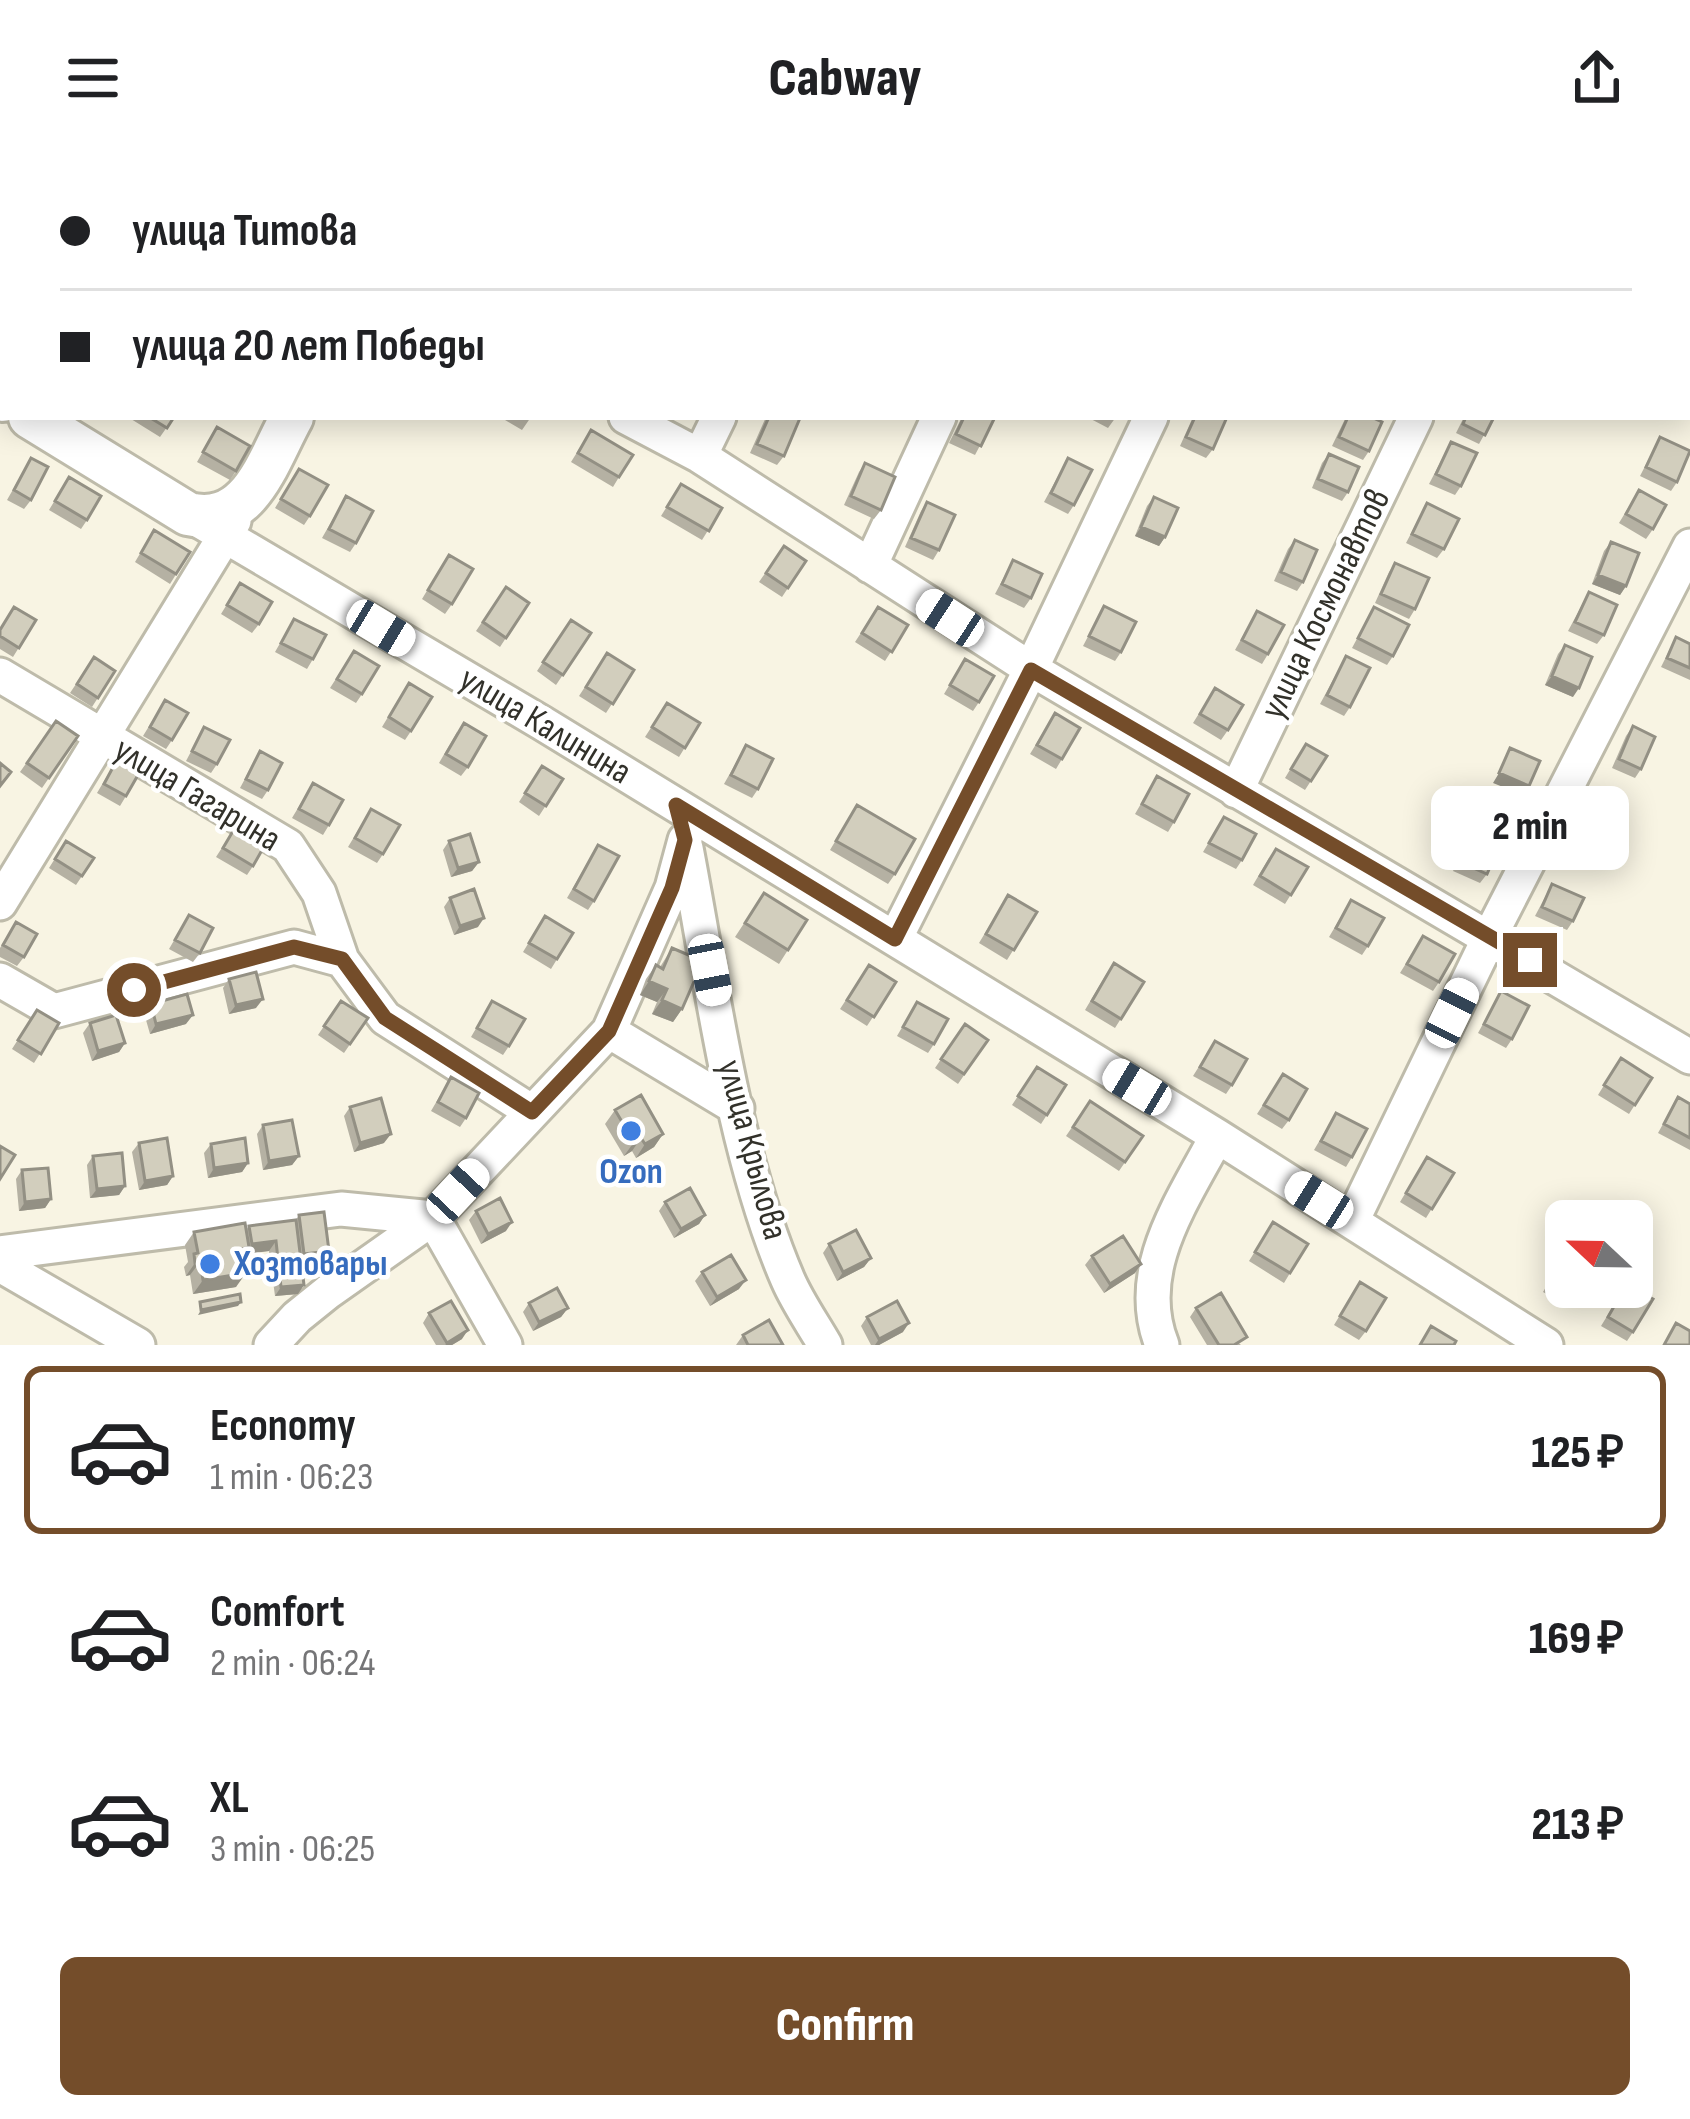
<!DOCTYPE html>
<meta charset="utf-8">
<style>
body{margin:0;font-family:"Sofia Sans Condensed",sans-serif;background:#f2f2f2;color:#202124;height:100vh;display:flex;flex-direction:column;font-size:45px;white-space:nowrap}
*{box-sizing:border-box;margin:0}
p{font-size:39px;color:#757577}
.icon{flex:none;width:66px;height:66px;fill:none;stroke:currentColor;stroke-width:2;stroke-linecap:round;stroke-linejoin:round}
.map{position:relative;height:1189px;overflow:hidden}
.details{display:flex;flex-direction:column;background:#fff;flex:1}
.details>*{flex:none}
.hud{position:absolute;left:0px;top:0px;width:1692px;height:264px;box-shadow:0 6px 30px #0003;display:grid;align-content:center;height:264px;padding:0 60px;background:#fff}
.needle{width:78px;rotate:292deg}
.fabs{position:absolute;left:1545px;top:1044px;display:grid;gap:24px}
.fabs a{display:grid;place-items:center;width:108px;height:108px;border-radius:18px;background:#fff;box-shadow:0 6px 30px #0003;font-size:60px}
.end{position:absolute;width:54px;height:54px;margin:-27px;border:15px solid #744d2a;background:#fff;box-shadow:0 0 0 6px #fff}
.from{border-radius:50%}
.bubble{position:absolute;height:84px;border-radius:18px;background:#fff;box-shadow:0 6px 30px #0003;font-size:39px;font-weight:800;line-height:84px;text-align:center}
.car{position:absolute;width:36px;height:72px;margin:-36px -18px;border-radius:15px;box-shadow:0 0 9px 3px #0007;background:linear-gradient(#fff 24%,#345 0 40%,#fff 0 76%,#345 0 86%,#fff 0)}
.hud b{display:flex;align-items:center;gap:42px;height:114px;font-size:45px}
.hud b+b{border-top:3px solid #e0e0e0}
.hud i{width:30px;height:30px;background:#202124}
ul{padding:21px 0 0;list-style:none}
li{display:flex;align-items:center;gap:36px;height:168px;margin:0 24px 18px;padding:0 36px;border:6px solid transparent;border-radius:18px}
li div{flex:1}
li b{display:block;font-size:45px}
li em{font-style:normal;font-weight:800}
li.on{border-color:#744d2a}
li>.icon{width:108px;height:108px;stroke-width:1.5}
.action{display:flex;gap:24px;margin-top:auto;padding:24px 60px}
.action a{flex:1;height:138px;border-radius:18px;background:#744d2a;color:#fff;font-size:48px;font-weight:800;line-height:138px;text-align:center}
header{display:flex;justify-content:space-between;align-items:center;height:156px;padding:0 60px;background:#fff;font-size:54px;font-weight:800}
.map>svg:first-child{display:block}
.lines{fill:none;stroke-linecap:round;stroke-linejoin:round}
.minor-casing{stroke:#bebbaa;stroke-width:39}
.major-casing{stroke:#bebbaa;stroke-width:48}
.minor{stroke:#fff;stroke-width:33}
.major{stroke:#fff;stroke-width:42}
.wall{fill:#b5b1a3}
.shaded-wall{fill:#939084}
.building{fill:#d2cebd;stroke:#939084;stroke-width:3}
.route{stroke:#744d2a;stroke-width:15}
.shop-dot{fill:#3f7fe0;stroke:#fff;stroke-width:4.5}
.labels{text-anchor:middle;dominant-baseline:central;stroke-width:9;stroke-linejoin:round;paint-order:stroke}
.street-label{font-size:36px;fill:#32312a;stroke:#fff}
.shop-label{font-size:36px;font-weight:bold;fill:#366cbe;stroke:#fff}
</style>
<header><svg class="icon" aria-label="menu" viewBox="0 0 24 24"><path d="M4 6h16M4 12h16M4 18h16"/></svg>Cabway<svg class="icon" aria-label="share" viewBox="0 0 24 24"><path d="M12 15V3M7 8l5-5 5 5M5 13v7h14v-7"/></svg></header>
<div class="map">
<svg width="1690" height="1189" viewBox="0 0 1690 1189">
<rect width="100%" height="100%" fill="#f8f4e3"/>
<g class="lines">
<defs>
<path id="minor" d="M196,0L201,3
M1518,0L1523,3
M845,3L846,0
M1058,3L1059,0
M1274,3L1275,0
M1689,79L1690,80
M626,261L700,300L1031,513L1690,901
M700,300L719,261
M188,358L542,567L1217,980L1546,1189
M870,410L939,261
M0,519L288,690L319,737L342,804
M1236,635L1416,261
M686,692C712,828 733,997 788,1124C798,1147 813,1168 825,1189
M0,747L234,365
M895,783L1031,513L1151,261
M0,824L54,855L294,791L342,804L385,862L532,956
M609,875L737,952
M433,1062L505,1189
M1352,1065L1490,780L1690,390
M0,1097L341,1053L433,1062
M0,1109L138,1189
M271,1189L297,1161L328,1136L433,1062L609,875L672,732L685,684
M1162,1189C1132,1114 1183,1045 1217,980"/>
<path id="major" d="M414,3L415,0
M0,242L3,244
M30,261L188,358C250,372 267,306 292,261"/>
</defs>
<use href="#minor" class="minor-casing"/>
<use href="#major" class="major-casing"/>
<use href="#minor" class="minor"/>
<use href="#major" class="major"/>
</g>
<path class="wall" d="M55,0H116L114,3H61Z
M901,0H928L926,3H908Z
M132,261H174L160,281L131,263Z
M500,261H531L522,274Z
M766,261H797L784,300L777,309L750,297Z
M962,261H995L975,299L949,287Z
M1087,261H1116L1108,272Z
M1193,261H1227L1213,293L1206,302L1180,290Z
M1346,261H1371L1369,295L1363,304L1332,290Z
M1464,261H1494L1479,288L1456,277Z
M217,271L236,315L230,324L197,306Z
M591,274L619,321L613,331L571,306Z
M1660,281L1677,326L1671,335L1640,320Z
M1451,286L1461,330L1455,339L1429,328Z
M1329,298L1348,336L1342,345L1312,332L1322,307Z
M31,302V344L24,353L7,344Z
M1068,302L1074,349L1068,358L1044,346Z
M865,307L881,354L874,363L844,349L859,316Z
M69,321L87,364L81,373L49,354Z
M293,322L310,360L304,369L275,352Z
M681,328L722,352L702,384L661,360Z
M1639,334L1653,373L1646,383L1619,367Z
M346,340L356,387L350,396L322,382Z
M1154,341L1165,381L1159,390L1135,380L1147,350Z
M927,346L939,394L933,404L905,391L921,355Z
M1427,347L1444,393L1437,402L1406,387Z
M154,374L190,396L170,428L135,406Z
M1295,384L1303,426L1297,435L1274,425L1288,393Z
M1611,386L1626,430L1620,439L1592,428L1604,395Z
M784,390L806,405L782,441L759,426Z
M1013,404L1031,442L1024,452L995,438Z
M1395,407L1415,453L1409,463L1375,447L1389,416Z
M443,408L452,448L445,458L422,443Z
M240,427L259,468L252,477L221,458Z
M506,431L529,447L500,491L476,475Z
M1589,436L1604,479L1597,488L1568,475Z
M1104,450L1121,496L1115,505L1083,490Z
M878,451L908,469L885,505L855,486Z
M1374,451L1393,500L1387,509L1352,492Z
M1257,455L1268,498L1262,508L1235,494Z
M294,463L313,503L307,513L275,496Z
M36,464L13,501L0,493V473Z
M571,464L591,477L556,529L537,515Z
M1676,481L1690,488V524L1661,511Z
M1565,489L1573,541L1545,529L1558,498Z
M354,495L362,538L356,547L330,532Z
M607,497L634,514L606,557L579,540Z
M1346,500L1350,551L1344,560L1320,548Z
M94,501L115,515L92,551L70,537Z
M965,503L979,546L973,555L944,538Z
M1215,532L1228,574L1221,584L1193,567Z
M403,536L411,575L405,584L382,571Z
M165,544L172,584L166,593L143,580Z
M667,547L700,567L679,601L645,581Z
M1055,557L1062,603L1056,613L1030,598Z
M56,565L78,580L42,632L20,616Z
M1633,570L1641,613L1635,622L1612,612L1626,580Z
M204,571L217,608L211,617L186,605Z
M457,576L468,611L461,620L439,607Z
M746,589L758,633L752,642L724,628Z
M260,595L268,634L262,643L240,632Z
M1300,597L1327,600L1305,634L1285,622Z
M119,600L126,640L120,650L97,637Z
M542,610L563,623L539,660L519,646Z
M1157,620L1174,666L1168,676L1135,658Z
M313,627L329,669L323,679L292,662Z
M857,649L895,718L888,728L830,694Z
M371,653L383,698L377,707L348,691Z
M1594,653L1603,704L1597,713L1569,700Z
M1224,661L1242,704L1236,713L1203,696Z
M1477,669L1487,718L1480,727L1453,715L1470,678Z
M236,670L253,710L247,719L216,701Z
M66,685L94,702L76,729L49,712Z
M449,685L479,706L472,715L451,721L443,694Z
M598,689L594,745L588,754L567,742Z
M1269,702L1308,711L1285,748L1253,729Z
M1552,728L1573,765L1567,774L1535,760Z
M764,737L807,764L779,808L735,781Z
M450,742L478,771L454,779L444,751Z
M1351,744L1368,790L1362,799L1329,781Z
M1002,749L1037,756L1007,804L979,787Z
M189,759L200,797L193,806L169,793Z
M545,760L573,777L551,813L523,796Z
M16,766L24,801L17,810L0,801V792Z
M1423,780L1439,826L1433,835L1400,817Z
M672,792L682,853L673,866L652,858L657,846L640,839L646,823L656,809L660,811Z
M869,809L896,826L867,870L840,853Z
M1107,817L1144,826L1115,872L1085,854Z
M229,823L256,852L229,858L223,832Z
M1501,835L1512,883L1506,892L1478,877Z
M341,845L368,862L344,897L318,879Z
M492,845L509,890L503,899L471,881Z
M917,846L934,888L928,897L897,880Z
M151,848L186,868L150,878L144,857Z
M37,854L59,867L34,907L12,893Z
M90,867L125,887L119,896L92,905L83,877Z
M965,868L988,884L958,928L935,912Z
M1215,885L1232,929L1226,938L1193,920Z
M1621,902L1652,922L1629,958L1598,939Z
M1037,911L1066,929L1041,968L1012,949Z
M1283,918L1289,964L1282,973L1257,958Z
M451,921L466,962L460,971L431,955Z
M1678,941L1690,948V994L1658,977Z
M1090,945L1143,980L1119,1015L1066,980Z
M350,951L384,987L354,996L344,960Z
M615,954L663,978L654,991L636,1002L632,995L624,1000L605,968Z
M1336,957L1352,1001L1346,1011L1314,994Z
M263,969L299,1000L292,1009L263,1014L257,978Z
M139,987L173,1020L167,1029L139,1034L132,996Z
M211,988L248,1007L242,1016L208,1022L204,997Z
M93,1000L125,1030L119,1039L90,1042L87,1009Z
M1427,1001L1454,1017L1426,1062L1400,1046Z
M22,1014L51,1043L45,1052L19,1055L16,1023Z
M665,1046L705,1059L699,1068L674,1082L659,1055Z
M476,1055L506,1075L481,1088L469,1064Z
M299,1059L320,1109L302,1111L298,1138L275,1140L269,1095L245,1097L236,1131L193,1138L190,1119L186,1120L184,1111L188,1106L185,1089L194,1076L246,1074L249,1070L296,1064Z
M1273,1066L1290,1117L1284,1127L1249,1105Z
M829,1088L871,1102L864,1111L837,1125L823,1097Z
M1565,1099L1572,1140L1565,1149L1543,1136Z
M1092,1100L1135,1117L1104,1137L1085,1109Z
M702,1116L739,1133L710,1150L695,1125Z
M1360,1126L1366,1175L1359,1184L1334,1169Z
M1625,1131L1633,1176L1627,1185L1601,1170Z
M529,1147L568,1152L561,1161L533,1175L523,1156Z
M1196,1152L1241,1189H1207L1190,1161Z
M429,1157L462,1183L452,1189H436L423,1167Z
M867,1161L903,1176L879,1189H871L861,1170Z
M743,1179L783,1189H736Z"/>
<path class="shaded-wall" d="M1141,371L1165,381L1159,390L1135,380Z
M1598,419L1626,430L1620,439L1592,428Z
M1552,520L1579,532L1573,541L1545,529Z
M1499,617L1529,630L1523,639L1493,627Z
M479,706L472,715L451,721L458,712Z
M484,762L478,771L454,779L460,770Z
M649,825L667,833L657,846L640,839Z
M263,843L256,852L229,858L236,849Z
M662,844L682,853L673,866L652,858Z
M193,859L186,868L150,878L156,868Z
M125,887L119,896L92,905L98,895Z
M391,978L384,987L354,996L360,987Z
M663,978L654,991L636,1002L645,988Z
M641,982L632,995L624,1000L634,986Z
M299,1000L292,1009L263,1014L269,1005Z
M248,1007L242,1016L208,1022L214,1012Z
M173,1020L167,1029L139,1034L145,1025Z
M125,1030L119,1039L90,1042L97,1033Z
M51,1043L45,1052L19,1055L25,1046Z
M705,1059L699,1068L674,1082L681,1073Z
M512,1066L506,1075L481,1088L488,1078Z
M276,1085L269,1095L245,1098L252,1088Z
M329,1095L320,1109L295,1112L304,1098Z
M871,1102L864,1111L837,1125L843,1116Z
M200,1106L190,1119L186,1120L195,1107Z
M1141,1108L1135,1117L1104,1137L1110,1128Z
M246,1117L236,1131L193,1138L203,1124Z
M746,1124L739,1133L710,1150L717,1141Z
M304,1129L298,1138L275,1140L281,1131Z
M241,1146L238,1150L198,1159L201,1154Z
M568,1152L561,1161L533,1175L539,1166Z
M909,1167L903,1176L879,1189H875L879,1183Z
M468,1174L462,1183L452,1189H445Z"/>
<path class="building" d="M79,0H116L114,3H84Z
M318,0H356L360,2L317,3Z
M460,0H482L490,3H459Z
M776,0H803L804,1L803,3H774Z
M1661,0L1660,3H1623L1619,1Z
M149,261H174L167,272Z
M769,261L800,262L784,300L757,288Z
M964,261H995L981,290L956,278Z
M1195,261H1227L1213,293L1186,281Z
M1348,261H1371L1382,266L1369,295L1339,281Z
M1466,261H1494L1485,279L1463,268Z
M217,271L250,290L236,315L203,296Z
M591,274L633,299L619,321L578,297Z
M1660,281L1690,295L1677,326L1646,311Z
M1451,286L1477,297L1461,330L1436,318Z
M1329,298L1359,311L1348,336L1318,323Z
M31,302L48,311L31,344L14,334Z
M1068,302L1092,314L1074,349L1051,337Z
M865,307L895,321L881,354L851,340Z
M299,313L328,329L310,360L281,343Z
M69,321L101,340L87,364L55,345Z
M681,328L722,352L709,375L667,351Z
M1639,334L1666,349L1653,373L1626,358Z
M346,340L373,355L356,387L329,373Z
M1154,341L1178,352L1165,381L1141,371Z
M927,346L955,359L939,394L911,382Z
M1427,347L1459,363L1444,393L1412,378Z
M154,374L190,396L176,418L141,397Z
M1295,384L1317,394L1303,426L1281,416Z
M1611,386L1639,397L1626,430L1598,419Z
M784,390L806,405L788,432L766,417Z
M449,399L473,413L452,448L428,434Z
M1013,404L1042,418L1031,442L1002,428Z
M1395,407L1429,422L1415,453L1381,438Z
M240,427L272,446L259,468L227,449Z
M506,431L529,447L506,482L483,466Z
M1589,436L1617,449L1604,479L1575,466Z
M1104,450L1136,466L1121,496L1089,480Z
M14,451L36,464L19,492L0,480V474Z
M878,451L908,469L892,496L862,477Z
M1374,451L1409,469L1393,500L1358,482Z
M1257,455L1284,469L1268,498L1242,484Z
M294,463L326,479L313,503L281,487Z
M571,464L591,477L563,519L543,506Z
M1676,481L1690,488V512L1667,502Z
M1565,489L1592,501L1579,532L1552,520Z
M354,495L379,510L362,538L337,523Z
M607,497L634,514L613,548L586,531Z
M1346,500L1370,512L1350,551L1327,539Z
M94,501L115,515L98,542L77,528Z
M965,503L994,520L979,546L950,529Z
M409,527L432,541L411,575L389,561Z
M1215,532L1243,549L1228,574L1200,558Z
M165,544L188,557L172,584L150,571Z
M667,547L700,567L685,592L652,571Z
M1055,557L1080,572L1062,603L1037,589Z
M56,565L78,580L49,622L27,607Z
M464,567L486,580L468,611L446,598Z
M1633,570L1655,581L1641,613L1619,603Z
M204,571L230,584L217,608L192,595Z
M1306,588L1327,600L1311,625L1291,613Z
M746,589L773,603L758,633L731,619Z
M1510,592L1540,605L1529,630L1499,617Z
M260,595L282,607L268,634L246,623Z
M119,600L142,612L126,640L104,628Z
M0,607L11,616L0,630Z
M542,610L563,623L546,650L525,637Z
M1157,620L1189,638L1174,666L1142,648Z
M313,627L343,644L329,669L299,653Z
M857,649L915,683L895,718L836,685Z
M371,653L400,669L383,698L355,682Z
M1594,653L1621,666L1603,704L1575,690Z
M1224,661L1256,678L1242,704L1209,687Z
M1477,669L1503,681L1487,718L1460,706Z
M236,670L266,687L253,710L223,692Z
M470,678L479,706L458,712L449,685Z
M66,685L94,702L82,720L55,703Z
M598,689L619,700L594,745L574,733Z
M1276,693L1308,711L1291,739L1260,720Z
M1552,728L1584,742L1573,765L1542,751Z
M474,733L484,762L460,770L450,742Z
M764,737L807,764L788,794L745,767Z
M1008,739L1037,756L1014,794L986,778Z
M1351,744L1384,762L1368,790L1336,772Z
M189,759L213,772L200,797L175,784Z
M545,760L573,777L557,803L529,787Z
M16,766L37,778L24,801L3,789Z
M1423,780L1455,798L1439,826L1407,808Z
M672,792L703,805L682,853L662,844L667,833L649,825L656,809L663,813Z
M1114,807L1144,826L1121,863L1092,845Z
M869,809L896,826L874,861L847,844Z
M256,816L263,843L236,849L229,823Z
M1501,835L1529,850L1512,883L1484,868Z
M187,838L193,859L156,868L151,848Z
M341,845L368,862L350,888L324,870Z
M492,845L525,863L509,890L477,872Z
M917,846L948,863L934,888L903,871Z
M37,854L59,867L41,898L18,884Z
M116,859L125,887L98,895L90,867Z
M965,868L988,884L964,918L941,903Z
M1215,885L1247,903L1232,929L1200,911Z
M1621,902L1652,922L1635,949L1604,929Z
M1037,911L1066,929L1047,959L1018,940Z
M1283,918L1307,933L1289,964L1264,949Z
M451,921L479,937L466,962L438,946Z
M641,939L663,978L645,988L641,982L634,986L615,954Z
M1678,941L1690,948V982L1664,968Z
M381,942L391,978L360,987L350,951Z
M1090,945L1143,980L1125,1006L1073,971Z
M1336,957L1367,973L1352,1001L1321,985Z
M292,964L299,1000L269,1005L263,969Z
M167,982L173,1020L145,1025L139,987Z
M245,982L248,1007L214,1012L211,988Z
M0,990L15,999L0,1023Z
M122,997L125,1030L97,1033L93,1000Z
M1427,1001L1454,1017L1432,1053L1406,1037Z
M48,1012L51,1043L25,1046L22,1014Z
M690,1032L705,1059L681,1073L665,1046Z
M500,1042L512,1066L488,1078L476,1055Z
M324,1056L329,1095L304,1098L299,1059Z
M296,1064L304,1129L281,1131L276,1085L252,1088L249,1070Z
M1273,1066L1308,1088L1290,1117L1255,1096Z
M245,1067L249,1091L242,1093L246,1117L203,1124L200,1106L195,1107L194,1098L198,1097L194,1076Z
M856,1074L871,1102L843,1116L829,1088Z
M1123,1080L1141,1108L1110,1128L1092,1100Z
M731,1099L746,1124L717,1141L702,1116Z
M1565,1099L1566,1131H1577L1572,1140L1549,1127Z
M1360,1126L1386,1142L1366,1175L1340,1160Z
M1625,1131H1632L1653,1143L1633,1176L1608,1161Z
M557,1132L568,1152L539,1166L529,1147Z
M1221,1137L1247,1181L1234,1189H1219L1196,1152Z
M240,1138L241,1146L201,1154L200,1146Z
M451,1145L468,1174L447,1187L429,1157Z
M897,1145L909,1167L879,1183L867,1161Z
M769,1164L783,1189H748L743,1179Z
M1676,1167L1690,1175V1189H1664Z
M1431,1170L1456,1185L1454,1189H1420Z"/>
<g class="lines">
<path class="route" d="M134,834L294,791L342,803L385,862L532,956L609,875L672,732L685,684L676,649L895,783L1031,514L1530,804"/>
</g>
<g class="shop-dot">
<circle cx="631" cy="975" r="12"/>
<circle cx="210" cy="1108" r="12"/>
</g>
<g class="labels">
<g class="street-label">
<text transform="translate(1326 448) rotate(-64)">улица Космонавтов</text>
<text transform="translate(545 570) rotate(31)">улица Калинина</text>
<text transform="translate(197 639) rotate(31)">улица Гагарина</text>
<text transform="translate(752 994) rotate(75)">улица Крылова</text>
</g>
<g class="shop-label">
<text x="631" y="1016">Ozon</text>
<text x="234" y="1108" text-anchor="start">Хозтовары</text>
</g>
</g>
</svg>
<div class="fabs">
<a><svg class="needle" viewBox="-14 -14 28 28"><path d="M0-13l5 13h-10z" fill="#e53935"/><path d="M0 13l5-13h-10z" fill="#757577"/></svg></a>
</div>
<i class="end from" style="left:134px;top:834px"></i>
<i class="end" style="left:1530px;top:804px"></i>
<div class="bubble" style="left:1431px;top:630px;width:198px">2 min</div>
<i class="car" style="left:950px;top:462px;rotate:303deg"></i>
<i class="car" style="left:381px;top:472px;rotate:121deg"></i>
<i class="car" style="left:710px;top:814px;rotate:169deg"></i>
<i class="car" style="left:1452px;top:857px;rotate:26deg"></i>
<i class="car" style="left:1137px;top:931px;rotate:301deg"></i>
<i class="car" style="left:458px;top:1035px;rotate:43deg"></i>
<i class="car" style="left:1319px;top:1044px;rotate:302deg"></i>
<div class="hud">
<b><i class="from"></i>улица Титова</b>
<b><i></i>улица 20 лет Победы</b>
</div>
</div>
<section class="details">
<ul>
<li class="on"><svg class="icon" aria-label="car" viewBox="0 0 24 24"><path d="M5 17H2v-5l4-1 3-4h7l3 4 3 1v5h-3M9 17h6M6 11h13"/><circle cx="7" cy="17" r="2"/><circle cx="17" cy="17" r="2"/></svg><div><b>Economy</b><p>1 min · 06:23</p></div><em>125 ₽</em></li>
<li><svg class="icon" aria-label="car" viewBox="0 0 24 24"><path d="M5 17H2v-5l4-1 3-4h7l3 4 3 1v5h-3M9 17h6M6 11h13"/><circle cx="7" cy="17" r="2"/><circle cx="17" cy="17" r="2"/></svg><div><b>Comfort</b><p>2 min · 06:24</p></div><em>169 ₽</em></li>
<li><svg class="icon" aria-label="car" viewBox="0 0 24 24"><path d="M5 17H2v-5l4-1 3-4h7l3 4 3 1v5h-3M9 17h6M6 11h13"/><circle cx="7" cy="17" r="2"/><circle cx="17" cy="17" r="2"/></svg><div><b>XL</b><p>3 min · 06:25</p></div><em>213 ₽</em></li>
</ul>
<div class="action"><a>Confirm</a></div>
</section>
